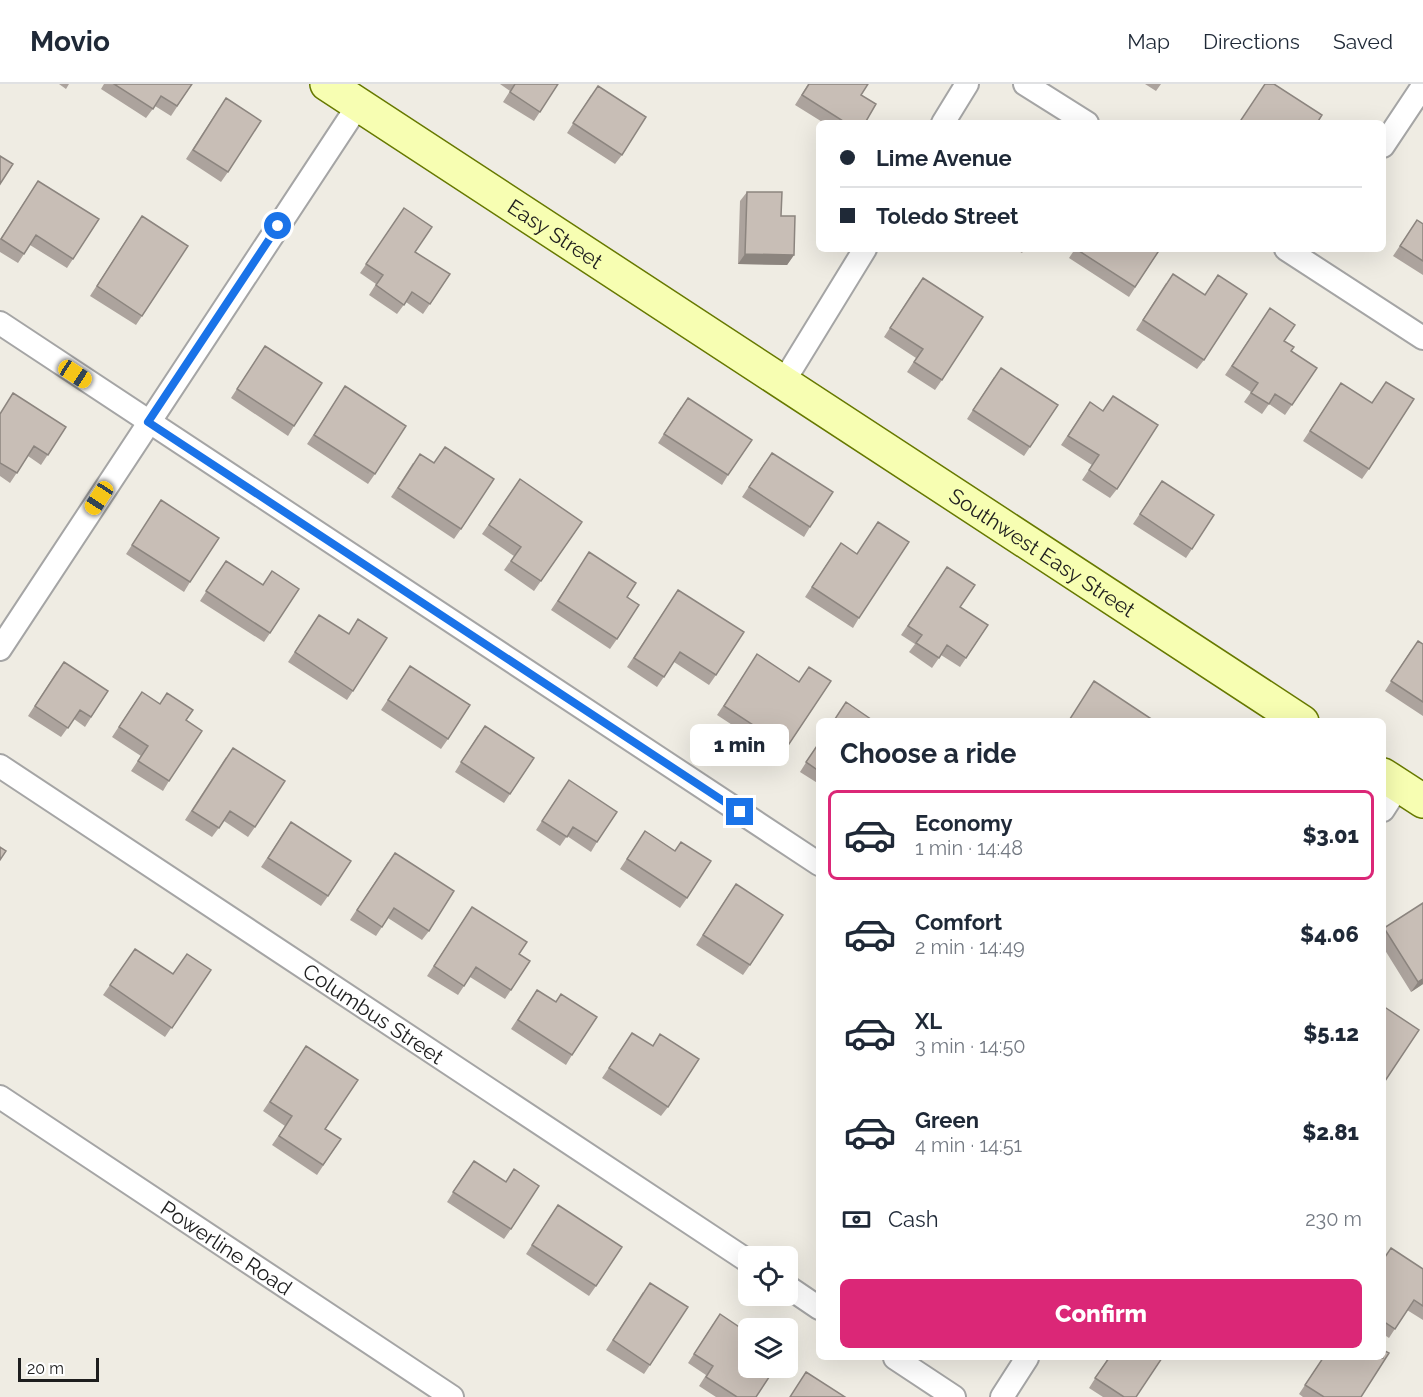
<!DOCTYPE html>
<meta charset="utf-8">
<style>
body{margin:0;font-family:Raleway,sans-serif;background:#f6f6f7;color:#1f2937;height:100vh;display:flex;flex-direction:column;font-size:22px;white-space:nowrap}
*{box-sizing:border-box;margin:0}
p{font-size:20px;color:#747a83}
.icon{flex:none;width:33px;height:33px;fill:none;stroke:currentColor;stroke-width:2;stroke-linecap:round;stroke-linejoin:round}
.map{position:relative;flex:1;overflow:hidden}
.side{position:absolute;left:816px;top:634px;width:570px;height:642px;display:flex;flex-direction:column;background:#fff;border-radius:9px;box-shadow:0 6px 24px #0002}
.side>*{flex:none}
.guide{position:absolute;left:816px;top:36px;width:570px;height:132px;border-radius:9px;box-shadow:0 6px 24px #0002;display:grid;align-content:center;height:132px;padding:0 24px;background:#fff}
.controls{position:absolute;left:738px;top:1162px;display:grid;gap:12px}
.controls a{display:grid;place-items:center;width:60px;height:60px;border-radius:9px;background:#fff;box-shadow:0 6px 24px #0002;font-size:30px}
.scale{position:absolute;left:18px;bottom:15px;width:81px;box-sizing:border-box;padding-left:6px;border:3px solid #1e1e1e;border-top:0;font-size:16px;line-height:21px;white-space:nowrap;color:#1e1e1e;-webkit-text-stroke:4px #fff;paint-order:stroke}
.end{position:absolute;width:27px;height:27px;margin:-14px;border:8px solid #1a73e8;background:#fff;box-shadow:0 0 0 3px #fff}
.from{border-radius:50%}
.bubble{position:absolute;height:42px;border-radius:9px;background:#fff;box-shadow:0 6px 24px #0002;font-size:20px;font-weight:800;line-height:42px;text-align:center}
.car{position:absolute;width:18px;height:36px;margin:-18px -9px;border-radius:8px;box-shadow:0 0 4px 2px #0007;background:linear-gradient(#f5c518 24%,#345 0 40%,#f5c518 0 76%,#345 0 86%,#f5c518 0)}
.guide b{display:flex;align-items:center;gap:21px;height:57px;font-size:22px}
.guide b+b{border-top:2px solid #e0e1e3}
.guide i{width:15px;height:15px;background:#1f2937}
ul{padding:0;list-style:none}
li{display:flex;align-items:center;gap:18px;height:90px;margin:0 12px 9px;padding:0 12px;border:3px solid transparent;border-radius:9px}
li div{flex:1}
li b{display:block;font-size:22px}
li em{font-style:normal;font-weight:800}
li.on{border-color:#db2777}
li>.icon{width:54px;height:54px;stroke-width:1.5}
h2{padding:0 24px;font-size:27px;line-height:72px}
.pay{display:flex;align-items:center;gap:15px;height:66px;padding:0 24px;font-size:22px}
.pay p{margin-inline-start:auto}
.action{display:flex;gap:12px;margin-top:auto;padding:12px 24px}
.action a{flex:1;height:69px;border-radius:9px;background:#db2777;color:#fff;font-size:24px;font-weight:800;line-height:69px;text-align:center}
header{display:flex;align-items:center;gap:36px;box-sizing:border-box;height:84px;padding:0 30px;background:#fff;border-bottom:2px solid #e0e1e3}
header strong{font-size:28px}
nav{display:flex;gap:33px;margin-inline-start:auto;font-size:21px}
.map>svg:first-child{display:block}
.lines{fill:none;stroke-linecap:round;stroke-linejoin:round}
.street-casing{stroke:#a5a5a5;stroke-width:26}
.secondary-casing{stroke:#677900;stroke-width:36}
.street{stroke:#fff;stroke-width:22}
.secondary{stroke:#f7feb2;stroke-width:33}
.wall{fill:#aca39d}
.shaded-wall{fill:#8c857f}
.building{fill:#c8beb6;stroke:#8c857f;stroke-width:1.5}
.route{stroke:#1a73e8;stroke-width:8}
.labels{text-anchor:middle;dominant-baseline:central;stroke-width:6;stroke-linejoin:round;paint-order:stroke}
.street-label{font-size:21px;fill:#1e1e1e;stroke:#fff}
</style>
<header>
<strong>Movio</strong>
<nav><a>Map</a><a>Directions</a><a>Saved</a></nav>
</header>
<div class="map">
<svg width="1423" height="1313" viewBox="0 0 1423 1313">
<rect width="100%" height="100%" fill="#efece3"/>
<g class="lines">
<defs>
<g id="street">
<path d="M1025,0L1087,39"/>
<path d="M943,39L967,0"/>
<path d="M1383,62L1423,2"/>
<path d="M1286,165L1423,254"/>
<path d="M0,239L819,780"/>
<path d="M784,297L865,165"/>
<path d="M0,565L359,20"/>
<path id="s1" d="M0,682L748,1177"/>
<path d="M1383,726L1399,701"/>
<path id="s2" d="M0,1013L452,1313"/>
<path d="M788,1203L819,1224"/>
<path d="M895,1274L954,1313"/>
<path d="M1002,1313L1027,1274"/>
</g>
<g id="secondary">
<path id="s3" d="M327,0L1302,638"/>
<path d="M1383,691L1423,717"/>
</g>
</defs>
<use href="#street" class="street-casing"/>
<use href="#secondary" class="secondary-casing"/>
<use href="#street" class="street"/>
<use href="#secondary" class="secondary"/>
</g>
<path class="wall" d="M59,0H69L66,5Z
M104,0H192L171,32L155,22L146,34L101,5Z
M500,0H558L534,37L503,18L510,7Z
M808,0H868L861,11L865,39H824L795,21Z
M1145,0H1161L1156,7Z
M591,11L622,71L615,80L567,49Z
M219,24L228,88L221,98L186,75Z
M38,97L73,175L67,184L30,161L18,179L0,168V155Z
M747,108L781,132L794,171L787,181L738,180L740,117Z
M404,124L415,168L450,190L423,230L406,218L397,230L369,211L376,200L360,189Z
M1417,136L1423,140V191L1393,172Z
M135,142L142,232L136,241L90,212Z
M1015,165H1025L1022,169Z
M1075,165H1160L1129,213L1069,174Z
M1166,199L1205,211L1204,276L1197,285L1136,246Z
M916,203L942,296L935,306L907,288L916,274L884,253Z
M1270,224L1284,257L1291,267L1317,284L1285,331L1269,320L1262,330L1244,318L1251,308L1225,291Z
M259,271L294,342L288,352L231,314Z
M994,293L1030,363L1024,372L967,335Z
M1341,299L1369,385L1362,395L1303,357Z
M339,312L375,390L368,400L307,360Z
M681,323L728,391L722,401L658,359Z
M1083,328L1117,405L1110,414L1082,396L1092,381L1061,361Z
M0,329L66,343L41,381L28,372L10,399L0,392Z
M765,378L810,443L804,453L742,413Z
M413,379H434L461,445L454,455L391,413Z
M520,395L582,438L534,507L504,486L514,472L482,450Z
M1155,407L1192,465L1186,474L1133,440Z
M155,426L190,498L184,508L126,470Z
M834,469L859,534L853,544L805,513Z
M583,478L627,513L617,555L610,565L551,526Z
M947,483L960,523L988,541L960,583L941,571L932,584L909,568L915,560L901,551Z
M220,486L263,501L270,549L264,558L200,517Z
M672,515L716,591L709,601L674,578L657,603L627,583Z
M313,540L353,607L347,616L288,578Z
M1423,560V632L1385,607L1411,566Z
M751,580L799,597L787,663L781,673L717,631Z
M57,587L108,607L85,643L74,635L61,653L28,632Z
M404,591L448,655L441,665L381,626Z
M135,618L186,636L169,697L163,707L131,687L141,672L112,653Z
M478,651L510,710L504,719L455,688Z
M819,658V700L800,688Z
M226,673L255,743L248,753L224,737L212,753L185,736Z
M562,706L597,758L591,768L567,752L560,762L536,746Z
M645,747L687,814L680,824L620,785Z
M284,748L328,812L321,822L261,783Z
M388,778L429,847L422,856L388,834L376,852L350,836Z
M729,810L750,881L743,891L696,861Z
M466,832L519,870L511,906L505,915L470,893L458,911L427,892Z
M1384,844L1423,900L1411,908L1383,863Z
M135,865L173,890L211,886L165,953L103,911Z
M530,916L572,971L566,981L511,945Z
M626,958L668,1023L661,1032L602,994Z
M306,962L325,1045L341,1055L317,1091L272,1061L285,1042L263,1027Z
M467,1086L511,1145L504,1155L447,1118Z
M551,1131L596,1202L589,1212L526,1170Z
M1383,1175L1423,1185V1236L1407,1226L1389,1254L1383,1250Z
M643,1208L650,1281L644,1290L606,1266Z
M713,1240L756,1313H716L699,1302L706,1291L688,1279Z
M1108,1274L1136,1313H1103L1089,1304Z
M1323,1274L1361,1313H1303L1299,1310Z"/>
<path class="shaded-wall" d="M745,170L794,171L787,181L738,180Z
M1423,895V900L1411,908L1418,898Z"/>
<path class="building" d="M114,0H192L177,22L161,12L153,25Z
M515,0H558L540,28L510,8Z
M809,0H868L861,11L876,20L865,39H846L802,11Z
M1265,0H1274L1322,31L1317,39H1239Z
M598,2L646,33L622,71L573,39Z
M226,14L261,37L228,88L193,66Z
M0,72L13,80L0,100Z
M38,97L99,135L73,175L36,151L24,170L1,155Z
M747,108H782L781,132H795L794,171L745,170Z
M404,124L432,143L415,168L450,190L430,220L412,208L404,221L376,201L383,191L366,180Z
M142,132L188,162L142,232L97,202Z
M1417,136L1423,140V177L1400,162Z
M1076,165H1160L1135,203Z
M1173,190L1205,211L1218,191L1247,210L1204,276L1143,236Z
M923,194L983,233L942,296L914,278L923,265L890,244Z
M1270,224L1295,241L1284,257L1294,263L1291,267L1317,284L1292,321L1275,310L1269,320L1251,309L1258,299L1232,282Z
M265,262L322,299L294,342L237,305Z
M1001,284L1058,321L1030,363L973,326Z
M1386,298L1414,315L1369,385L1310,347L1341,299L1372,319Z
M345,302L406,342L375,390L314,351Z
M13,309L66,343L48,371L34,362L17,389L0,379V330Z
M1113,312L1158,341L1117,405L1089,386L1099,371L1068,352L1090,318L1103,327Z
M688,314L752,356L728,391L664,350Z
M445,363L494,395L461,445L398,404L420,370L434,379Z
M772,369L833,408L810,443L749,403Z
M520,395L582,438L541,497L511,477L521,463L489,441Z
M1162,397L1214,431L1192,465L1140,430Z
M161,416L219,454L190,498L132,461Z
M878,438L909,458L859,534L812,503L841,459L857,470Z
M589,468L636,499L627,513L639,521L617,555L558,517Z
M226,477L263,501L272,487L299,505L270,549L206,507Z
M947,483L975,501L960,523L988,541L966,574L947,561L939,574L916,559L922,551L908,542Z
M678,506L744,548L716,591L680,568L664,593L634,574Z
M319,531L349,550L358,535L387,554L353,607L295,568Z
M1418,557L1423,560V618L1391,597Z
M757,570L799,598L809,583L831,597L787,663L724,622Z
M64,578L108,607L91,633L80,626L68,644L35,622Z
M410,582L470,621L448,655L388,616Z
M1094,597L1156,638H1068Z
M142,608L160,620L167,609L193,626L186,636L202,647L169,697L138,677L148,662L119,643Z
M846,618L875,638H833Z
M485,642L534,674L510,710L461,678Z
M819,659V687L806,678Z
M233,664L285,697L255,743L230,727L219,744L192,727Z
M569,696L617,728L597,758L573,743L567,753L542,737Z
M291,738L351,777L328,812L268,774Z
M645,747L675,767L681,758L711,777L687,814L627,775Z
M0,763L6,767L0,776Z
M395,769L454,807L429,847L394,824L382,843L357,826Z
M736,800L783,831L750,881L703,851Z
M1423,819V895L1418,898L1384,844Z
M472,823L527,858L519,870L530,877L511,906L476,883L464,902L434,882Z
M135,865L173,890L187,870L211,886L172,944L110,901Z
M537,906L556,918L561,910L597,933L572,971L518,936Z
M1383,922L1419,946L1383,1000Z
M632,949L653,962L660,950L699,975L668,1023L609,984Z
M306,962L358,996L325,1045L341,1055L323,1081L279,1052L292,1032L270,1018Z
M474,1077L506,1098L514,1085L539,1102L511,1145L453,1108Z
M558,1121L622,1163L596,1202L532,1161Z
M1391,1164L1423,1185V1222L1414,1216L1395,1245L1383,1237V1176Z
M650,1199L688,1223L650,1281L613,1256Z
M720,1230L748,1249V1284H775L756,1313H737L706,1293L713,1282L694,1270Z
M1383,1266L1389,1269L1361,1313H1324L1305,1301L1323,1274H1383Z
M1109,1274H1162L1136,1313H1124L1095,1294Z
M806,1288L845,1313H790Z"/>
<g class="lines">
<path class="route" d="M278,142L148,338L740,728"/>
</g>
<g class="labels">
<g class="street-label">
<text stroke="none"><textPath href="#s3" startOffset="273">Easy Street</textPath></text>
<text stroke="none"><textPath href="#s3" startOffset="855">Southwest Easy Street</textPath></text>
<text stroke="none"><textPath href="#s1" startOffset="448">Columbus Street</textPath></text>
<text stroke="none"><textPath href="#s2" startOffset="272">Powerline Road</textPath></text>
</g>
</g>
</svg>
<div class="controls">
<a><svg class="icon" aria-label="locate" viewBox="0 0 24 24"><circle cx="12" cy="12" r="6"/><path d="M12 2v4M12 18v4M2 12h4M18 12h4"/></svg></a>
<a><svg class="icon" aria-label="layers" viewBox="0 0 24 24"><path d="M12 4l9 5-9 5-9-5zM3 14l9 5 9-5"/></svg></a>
</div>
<div class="scale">20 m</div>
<i class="end from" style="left:278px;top:142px"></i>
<i class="end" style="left:740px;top:728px"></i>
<div class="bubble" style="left:690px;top:640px;width:99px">1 min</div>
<i class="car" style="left:75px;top:290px;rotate:123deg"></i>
<i class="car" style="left:99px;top:414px;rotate:213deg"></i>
<div class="guide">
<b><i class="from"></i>Lime Avenue</b>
<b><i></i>Toledo Street</b>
</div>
<section class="side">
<h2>Choose a ride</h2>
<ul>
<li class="on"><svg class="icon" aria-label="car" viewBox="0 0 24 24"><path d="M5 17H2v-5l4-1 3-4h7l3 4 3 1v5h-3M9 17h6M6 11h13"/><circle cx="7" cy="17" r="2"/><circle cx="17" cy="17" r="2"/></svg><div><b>Economy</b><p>1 min · 14:48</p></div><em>$3.01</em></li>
<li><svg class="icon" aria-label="car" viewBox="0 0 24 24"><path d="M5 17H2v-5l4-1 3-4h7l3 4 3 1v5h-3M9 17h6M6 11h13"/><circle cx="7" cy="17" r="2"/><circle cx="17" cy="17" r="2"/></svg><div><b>Comfort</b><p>2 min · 14:49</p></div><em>$4.06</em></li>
<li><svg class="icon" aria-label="car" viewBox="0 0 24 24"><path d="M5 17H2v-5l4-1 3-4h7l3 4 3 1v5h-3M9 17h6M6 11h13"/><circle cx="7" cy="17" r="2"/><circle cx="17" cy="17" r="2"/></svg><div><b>XL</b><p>3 min · 14:50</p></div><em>$5.12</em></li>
<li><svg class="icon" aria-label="car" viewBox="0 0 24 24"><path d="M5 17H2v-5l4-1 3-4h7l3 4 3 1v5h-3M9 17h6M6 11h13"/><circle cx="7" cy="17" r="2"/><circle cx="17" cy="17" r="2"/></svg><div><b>Green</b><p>4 min · 14:51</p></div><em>$2.81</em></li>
</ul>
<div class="pay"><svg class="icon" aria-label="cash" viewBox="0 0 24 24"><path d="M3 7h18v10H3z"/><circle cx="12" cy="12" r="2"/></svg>Cash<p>230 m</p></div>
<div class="action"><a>Confirm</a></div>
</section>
</div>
